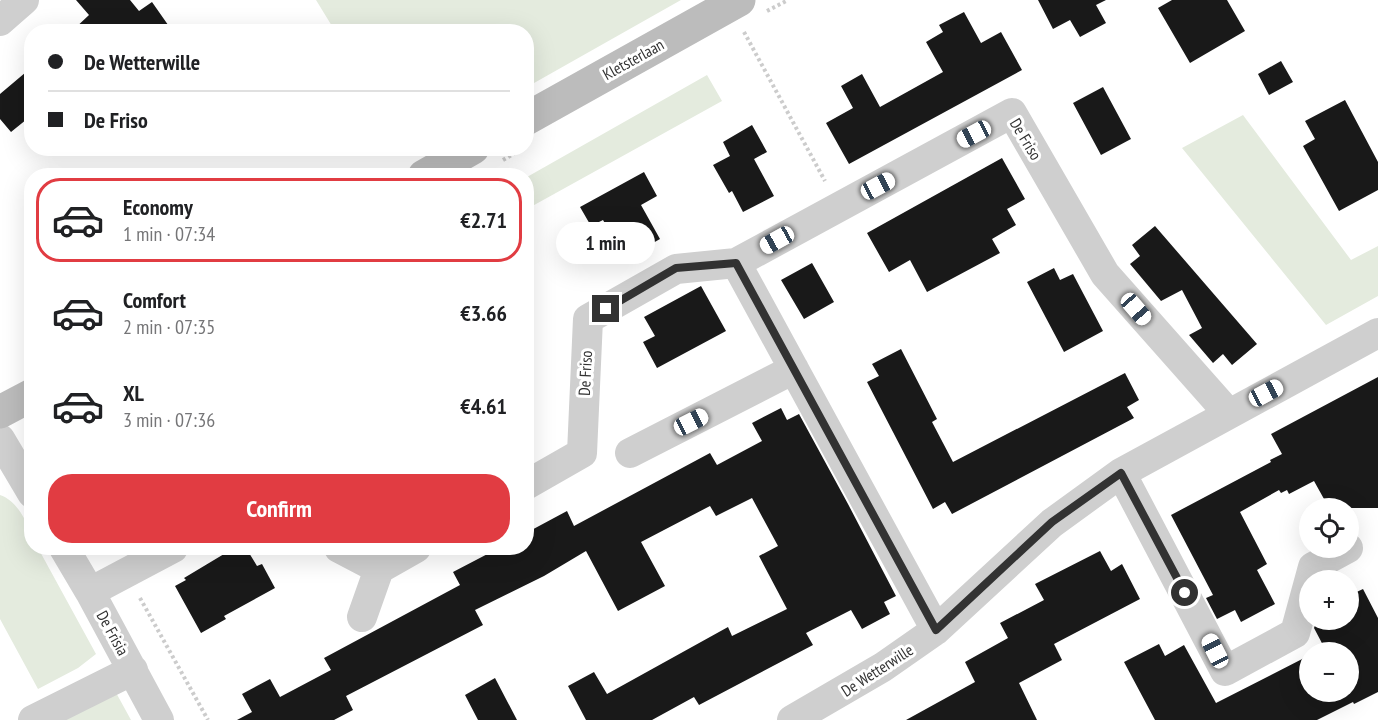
<!DOCTYPE html>
<meta charset="utf-8">
<style>
body{margin:0;font-family:"PT Sans Narrow",sans-serif;background:#f2f2f2;color:#202124;height:100vh;display:flex;flex-direction:column;font-size:22px;white-space:nowrap}
*{box-sizing:border-box;margin:0}
p{font-size:20px;color:#757577}
.icon{flex:none;width:33px;height:33px;fill:none;stroke:currentColor;stroke-width:2;stroke-linecap:round;stroke-linejoin:round}
.map{position:relative;flex:1;overflow:hidden}
.drawer{position:absolute;left:24px;top:168px;width:510px;height:387px;display:flex;flex-direction:column;background:#fff;border-radius:24px;box-shadow:0 6px 24px #0002}
.drawer>*{flex:none}
.banner{position:absolute;left:24px;top:24px;width:510px;height:132px;border-radius:24px;box-shadow:0 6px 24px #0002;display:grid;align-content:center;height:132px;padding:0 24px;background:#fff}
.controls{position:absolute;left:1299px;top:498px;display:grid;gap:12px}
.controls a{display:grid;place-items:center;width:60px;height:60px;border-radius:50%;background:#fff;box-shadow:0 6px 24px #0002;font-size:30px}
.end{position:absolute;width:27px;height:27px;margin:-14px;border:8px solid #323232;background:#fff;box-shadow:0 0 0 3px #fff}
.from{border-radius:50%}
.bubble{position:absolute;height:42px;border-radius:21px;background:#fff;box-shadow:0 6px 24px #0002;font-size:20px;font-weight:600;line-height:42px;text-align:center}
.car{position:absolute;width:18px;height:36px;margin:-18px -9px;border-radius:8px;box-shadow:0 0 4px 2px #0007;background:linear-gradient(#fff 24%,#345 0 40%,#fff 0 76%,#345 0 86%,#fff 0)}
.banner b{display:flex;align-items:center;gap:21px;height:57px;font-size:22px}
.banner b+b{border-top:2px solid #e0e0e0}
.banner i{width:15px;height:15px;background:#202124}
ul{padding:10px 0 0;list-style:none}
li{display:flex;align-items:center;gap:18px;height:84px;margin:0 12px 9px;padding:0 12px;border:3px solid transparent;border-radius:24px}
li div{flex:1}
li b{display:block;font-size:22px}
li em{font-style:normal;font-weight:600}
li.selected{border-color:#e13c42}
li>.icon{width:54px;height:54px;stroke-width:1.5}
.cta{display:flex;gap:12px;margin-top:auto;padding:12px 24px}
.cta a{flex:1;height:69px;border-radius:24px;background:#e13c42;color:#fff;font-size:24px;font-weight:600;line-height:69px;text-align:center}
.map>svg:first-child{display:block}
.green{fill:#e4ebde}
.building{fill:#191919}
.lines{fill:none;stroke-linecap:round;stroke-linejoin:round}
.path{stroke:#ccc;stroke-width:4;stroke-dasharray:3 3;stroke-linecap:butt}
.street{stroke:#cfcfcf;stroke-width:30}
.secondary{stroke:#bcbcbc;stroke-width:33}
.route{stroke:#323232;stroke-width:8}
.labels{text-anchor:middle;dominant-baseline:central;stroke-width:6;stroke-linejoin:round;paint-order:stroke}
.street-label{font-size:16px;fill:#323232;stroke:#fff}
</style>
<div class="map">
<svg width="1378" height="720" viewBox="0 0 1378 720">
<rect width="100%" height="100%" fill="#fff"/>
<path class="green" d="M316,0H681L527,87L526,32L335,31Z
M707,75L722,101L527,209V177Z
M1243,115L1351,260L1378,246V296L1326,325L1182,148Z
M0,495C19,501 32,529 32,548H38L96,654L78,668L38,689L0,619Z
M114,689L131,720H58Z"/>
<path class="building" d="M76,0H130L139,11L152,2L173,32H71L89,15Z
M1038,0H1106L1096,5L1106,23L1080,37L1070,20L1053,29Z
M1172,0H1227L1245,31L1190,63L1158,8Z
M964,12L981,43L1001,32L1022,70L849,164L826,123L853,108L841,86L862,74L880,107L943,72L926,42L943,32L939,25Z
M1281,61L1293,82L1269,95L1258,74Z
M32,67V115L11,132L0,119V94Z
M1103,87L1131,139L1101,155L1073,103Z
M1345,100L1378,162V190L1339,211L1303,146L1315,139L1305,121Z
M752,125L767,152L754,159L774,196L743,212L732,191L729,193L713,165L730,156L723,142Z
M1002,158L1025,199L1007,209L1016,225L992,239L1000,253L927,292L910,260L889,272L867,233Z
M644,172L657,196L641,205L660,239L625,259L603,220L591,226L580,207Z
M1155,226L1257,344L1232,365L1223,354L1213,363L1189,335L1202,328L1182,290L1161,301L1130,264L1140,256L1132,245Z
M812,263L834,302L804,319L781,280Z
M1054,268L1060,280L1073,274L1103,331L1064,352L1027,282Z
M701,286L726,331L657,368L643,342L655,336L644,317Z
M901,349L937,419L932,422L953,462L1125,373L1139,400L1127,407L1134,418L952,514L945,502L933,509L867,382L879,376L872,364Z
M1378,377V508H1329L1314,481L1289,494L1287,490L1281,493L1279,490L1240,512L1267,564L1257,570L1275,604L1241,622L1235,610L1217,619L1206,598L1213,595L1171,515L1271,462L1270,460L1282,454L1271,434Z
M781,408L787,420L799,414L848,504L896,596L884,602L890,614L862,629L851,610L806,633L813,645L699,705L694,697L652,720H586L568,686L594,672L607,694L728,627L732,636L787,609L759,556L778,546L752,498L716,516L710,506L641,542L665,586L618,611L586,551L544,576L475,610L483,625L346,696L353,710L334,720H237L252,712L242,694L270,679L280,697L331,670L324,658L460,585L453,572L499,548H526V533L567,511L574,526L710,453L717,465L762,441L752,423Z
M234,548H246L257,566L262,564L275,588L224,616L226,619L201,633L175,586L186,580L184,578Z
M1100,551L1111,571L1122,564L1140,599L1054,644L1062,660L1019,683L1037,720H906L975,682L965,662L1008,638L1000,623L1044,600L1035,584Z
M1363,589L1378,618V692L1354,704L1353,702L1317,720H1155L1124,662L1159,644L1165,656L1184,645L1216,703L1310,655V692H1348V652H1314L1324,647L1314,628L1317,620H1348V596Z
M495,678L517,720H478L465,695Z"/>
<g class="lines">
<path class="path" d="M767,11L788,0
M744,32L825,181
M503,160L520,150
M140,598L208,720"/>
<path class="street" d="M0,21L24,0
M736,263L936,630
M0,439L32,493
M630,453L794,369
M1121,473L1225,671L1295,633L1313,567L1348,548
M526,485L582,453L588,319L676,269L736,263L1012,113L1105,274L1229,414
M64,548L90,592L159,720
M339,548L379,569L416,548
M90,592L173,548
M362,617L379,569
M33,720L133,670
M792,720L883,667L936,630L1052,523L1121,473L1378,333"/>
<path class="secondary" d="M526,119L739,0
M424,176L473,148
M0,412L32,395"/>
</g>
<g class="lines">
<path class="route" d="M606,309L676,268L736,263L936,630L1052,522L1121,473L1185,593"/>
</g>
<g class="labels">
<g class="street-label">
<text transform="translate(633 59) rotate(-29)">Kletsterlaan</text>
<text transform="translate(1026 139) rotate(59)">De Friso</text>
<text transform="translate(585 373) rotate(-87)">De Friso</text>
<text transform="translate(113 633) rotate(61)">De Frisia</text>
<text transform="translate(877 670) rotate(-33)">De Wetterwille</text>
</g>
</g>
</svg>
<div class="controls">
<a><svg class="icon" aria-label="locate" viewBox="0 0 24 24"><circle cx="12" cy="12" r="6"/><path d="M12 2v4M12 18v4M2 12h4M18 12h4"/></svg></a>
<a>+</a>
<a>−</a>
</div>
<i class="end from" style="left:1185px;top:593px"></i>
<i class="end" style="left:606px;top:309px"></i>
<div class="bubble" style="left:556px;top:222px;width:99px">1 min</div>
<i class="car" style="left:974px;top:134px;rotate:242deg"></i>
<i class="car" style="left:878px;top:186px;rotate:62deg"></i>
<i class="car" style="left:777px;top:240px;rotate:241deg"></i>
<i class="car" style="left:1136px;top:309px;rotate:139deg"></i>
<i class="car" style="left:1266px;top:393px;rotate:62deg"></i>
<i class="car" style="left:691px;top:422px;rotate:63deg"></i>
<i class="car" style="left:1215px;top:651px;rotate:333deg"></i>
<div class="banner">
<b><i class="from"></i>De Wetterwille</b>
<b><i></i>De Friso</b>
</div>
<section class="drawer">
<ul>
<li class="selected"><svg class="icon" aria-label="car" viewBox="0 0 24 24"><path d="M5 17H2v-5l4-1 3-4h7l3 4 3 1v5h-3M9 17h6M6 11h13"/><circle cx="7" cy="17" r="2"/><circle cx="17" cy="17" r="2"/></svg><div><b>Economy</b><p>1 min · 07:34</p></div><em>€2.71</em></li>
<li><svg class="icon" aria-label="car" viewBox="0 0 24 24"><path d="M5 17H2v-5l4-1 3-4h7l3 4 3 1v5h-3M9 17h6M6 11h13"/><circle cx="7" cy="17" r="2"/><circle cx="17" cy="17" r="2"/></svg><div><b>Comfort</b><p>2 min · 07:35</p></div><em>€3.66</em></li>
<li><svg class="icon" aria-label="car" viewBox="0 0 24 24"><path d="M5 17H2v-5l4-1 3-4h7l3 4 3 1v5h-3M9 17h6M6 11h13"/><circle cx="7" cy="17" r="2"/><circle cx="17" cy="17" r="2"/></svg><div><b>XL</b><p>3 min · 07:36</p></div><em>€4.61</em></li>
</ul>
<div class="cta"><a>Confirm</a></div>
</section>
</div>
